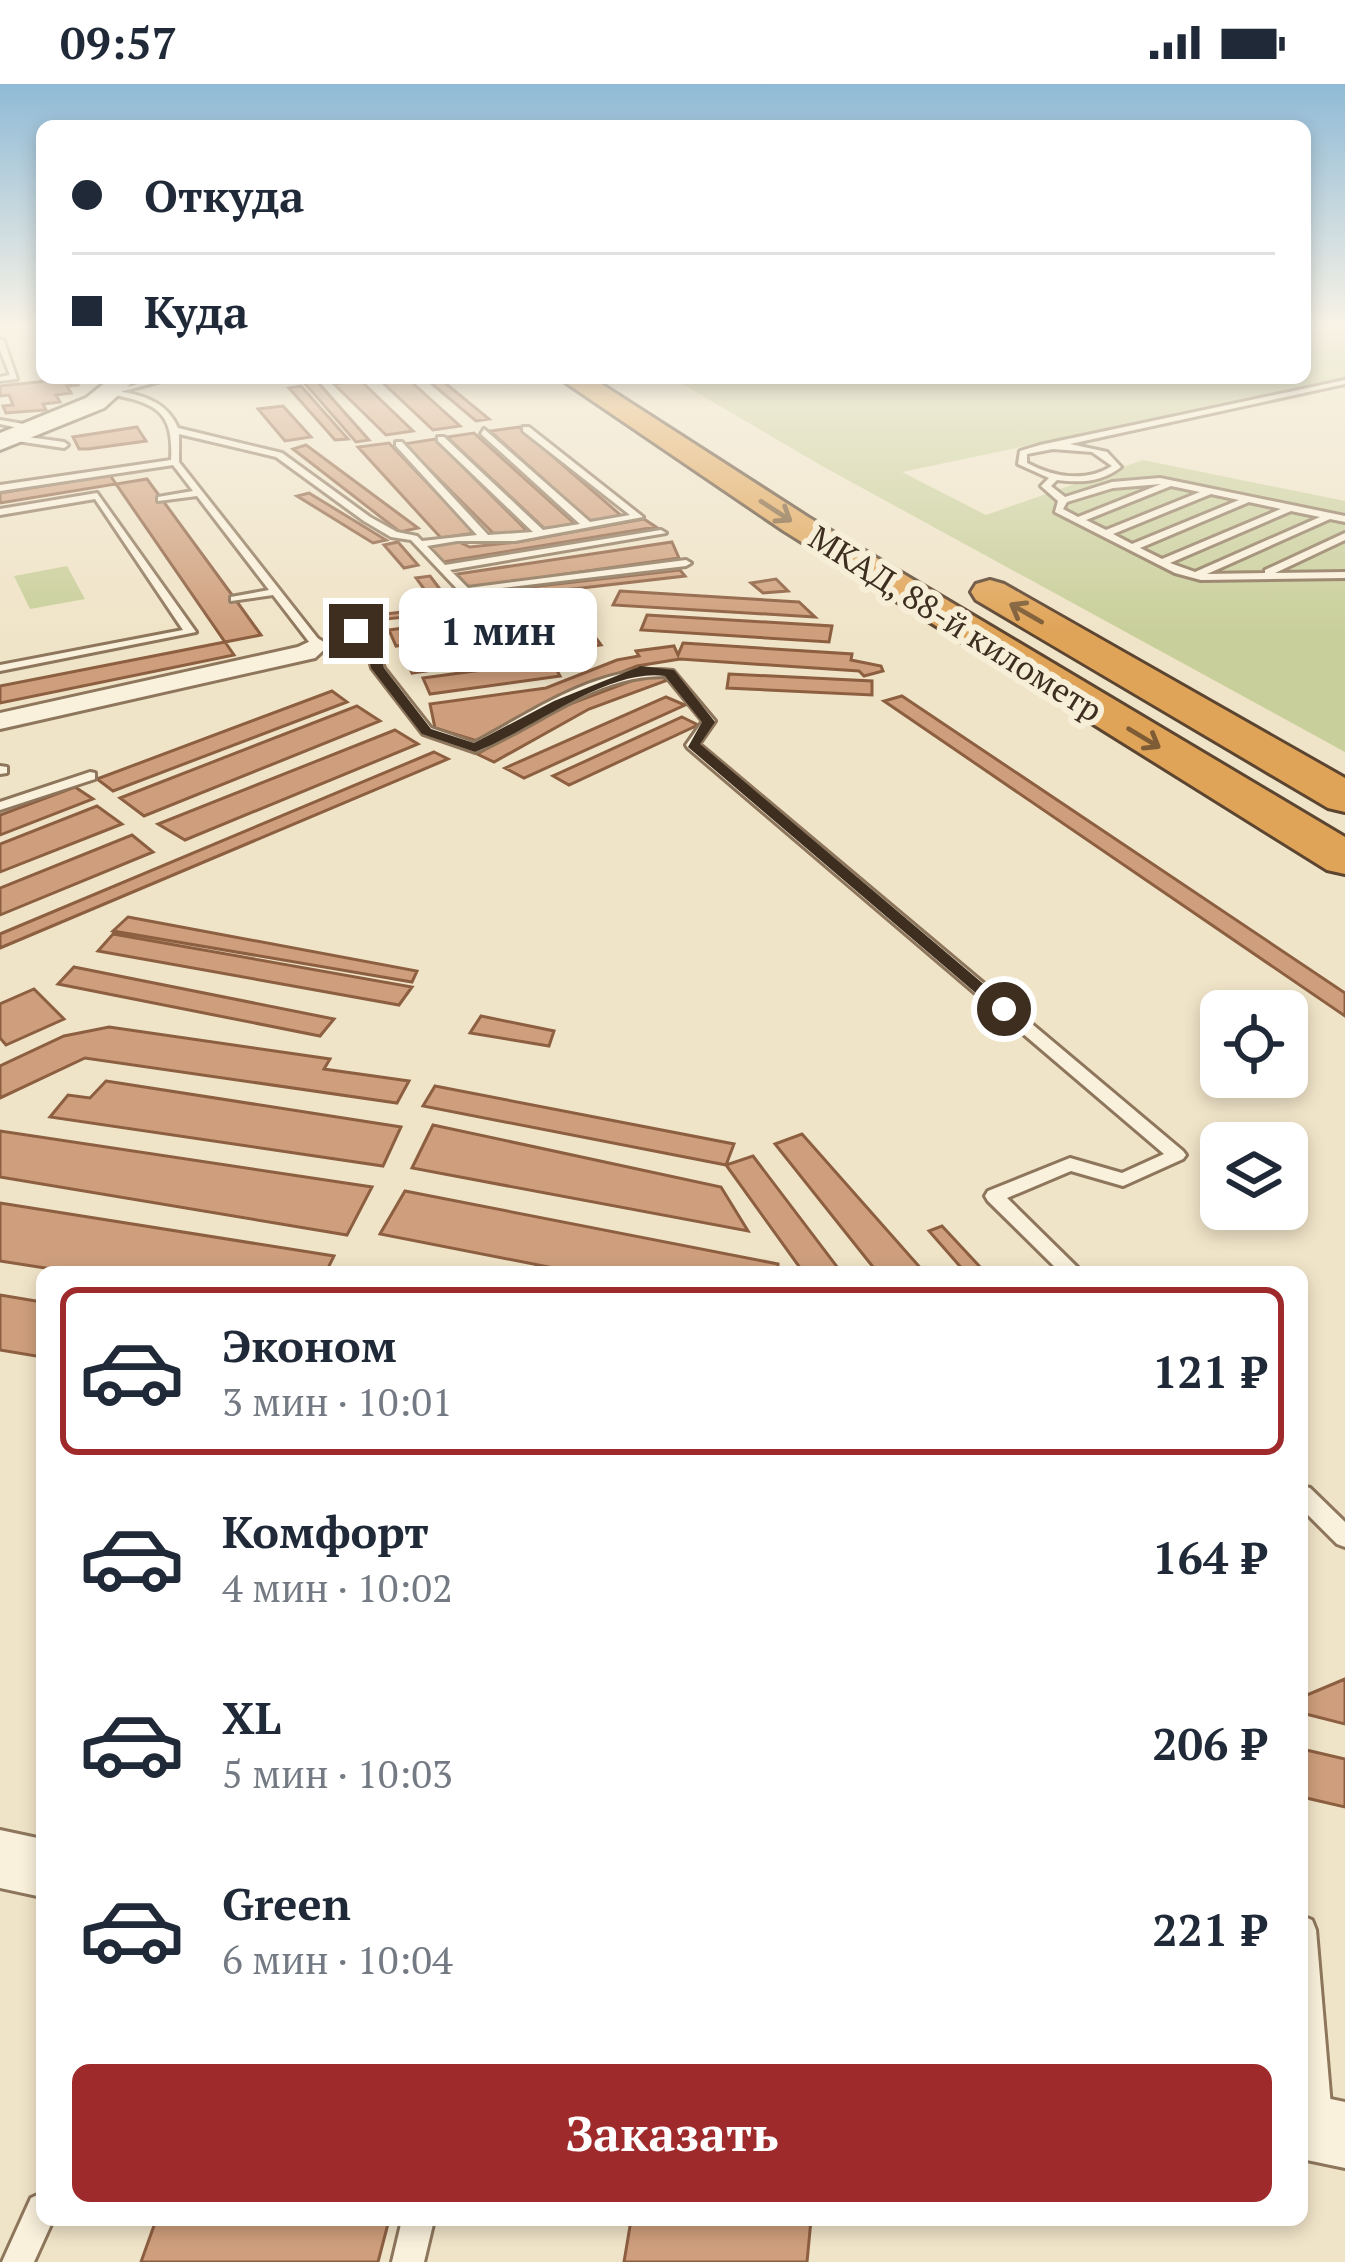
<!DOCTYPE html>
<html lang="ru">
<meta charset="utf-8">
<style>
body{margin:0;font-family:"PT Serif",serif;background:#f2f2f3;color:#1f2937;height:100vh;display:flex;flex-direction:column;font-size:45px;white-space:nowrap}
*{box-sizing:border-box;margin:0}
p{font-size:39px;color:#747a83}
.icon{flex:none;width:66px;height:66px;fill:none;stroke:currentColor;stroke-width:2;stroke-linecap:round;stroke-linejoin:round}
.map{position:relative;flex:1;overflow:hidden}
.panel{position:absolute;left:36px;top:1182px;width:1272px;height:960px;display:flex;flex-direction:column;background:#fff;border-radius:18px;box-shadow:0 6px 18px #0003}
.panel>*{flex:none}
.top-card{position:absolute;left:36px;top:36px;width:1275px;height:264px;border-radius:18px;box-shadow:0 6px 18px #0003;display:grid;align-content:center;height:264px;padding:0 36px;background:#fff}
.controls{position:absolute;left:1200px;top:906px;display:grid;gap:24px}
.controls a{display:grid;place-items:center;width:108px;height:108px;border-radius:18px;background:#fff;box-shadow:0 6px 18px #0003;font-size:60px}
.end{position:absolute;width:54px;height:54px;margin:-27px;border:15px solid #3d2e20;background:#fff;box-shadow:0 0 0 6px #fff}
.from{border-radius:50%}
.bubble{position:absolute;height:84px;border-radius:18px;background:#fff;box-shadow:0 6px 18px #0003;font-size:39px;font-weight:600;line-height:84px;text-align:center}
.top-card b{display:flex;align-items:center;gap:42px;height:114px;font-size:45px}
.top-card b+b{border-top:3px solid #e0e1e3}
.top-card i{width:30px;height:30px;background:#1f2937}
ul{padding:21px 0 0;list-style:none}
li{display:flex;align-items:center;gap:36px;height:168px;margin:0 24px 18px;padding:0 12px;border:6px solid transparent;border-radius:18px}
li div{flex:1}
li b{display:block;font-size:45px}
li em{font-style:normal;font-weight:600}
li.selected{border-color:#9e2a2b}
li>.icon{width:108px;height:108px;stroke-width:1.5}
.cta{display:flex;gap:24px;margin-top:auto;padding:24px 36px}
.cta a{flex:1;height:138px;border-radius:18px;background:#9e2a2b;color:#fff;font-size:48px;font-weight:600;line-height:138px;text-align:center}
.status{display:flex;justify-content:space-between;align-items:center;height:84px;padding:0 60px;background:#fff;direction:ltr}
.status svg{height:33px;fill:currentColor}
.map>svg:first-child{display:block}
.green{fill:#c9cf9b}
.building{fill:#cf9f7d;stroke:#8d5f41;stroke-width:3}
.lines{fill:none;stroke-linecap:round;stroke-linejoin:round}
.lane-casing{stroke:#8d765c;stroke-width:6}
.street-casing{stroke:#8d765c;stroke-width:6}
.secondary-casing{stroke:#6f573f;stroke-width:6}
.highway-casing{stroke:#5b4430;stroke-width:6}
.lane{fill:#faf1dc;fill-rule:evenodd}
.street{fill:#faf1dc;fill-rule:evenodd}
.secondary{fill:#faf1dc;fill-rule:evenodd}
.highway{fill:#e0a458;fill-rule:evenodd}
.oneway{stroke:#7e5d36}
.route{fill:#3d2e20}
.labels{text-anchor:middle;dominant-baseline:central;stroke-width:12;stroke-linejoin:round;paint-order:stroke}
.far-street-label{font-size:33px;fill:#3d2e20;stroke:#f7eed8}
</style>
<div class="status"><b>09:57</b><svg viewBox="0 0 49 12"><path d="M0 12V9h3v3zM5 12V6h3v6zM10 12V3h3v9zM15 12V0h3v12zM26 1h20v11H26zM47 4h2v5h-2z"/></svg></div>
<div class="map">
<svg width="1345" height="2178" viewBox="0 0 1345 2178">
<rect width="100%" height="100%" fill="#f0e4c8"/>
<path class="green" d="M1305,242H1345V295L902,388L986,431L1143,376L1345,417V668L822,382L672,294H1305Z
M67,482L85,515L30,525L14,492Z"/>
<path class="building" d="M74,294L78,301L67,302L71,309L56,311L60,318L43,320L46,326L6,329L3,322L13,321L9,311L0,312V302Z
M314,294L369,356L356,358L301,295Z
M407,294L460,342L433,346L379,295Z
M425,294H439L489,335L476,337Z
M360,296L413,347L386,351L334,300Z
M301,302L348,355L335,356L289,304Z
M283,322L311,353L285,357L258,325Z
M137,343L146,357L88,365H79L73,353Z
M519,343L624,434L592,439L490,347Z
M474,349L575,440L545,445L447,353Z
M435,355L529,449L497,453L404,360Z
M389,359L475,449L441,454L358,363Z
M306,361L418,444L400,448L293,365Z
M110,391L116,400L0,419V409Z
M147,395L235,515L261,551L225,558L116,400Z
M309,409L386,456L373,459L297,412Z
M644,435L656,443L443,478L427,461L454,456L470,463L517,458Z
M398,458L418,481L404,484L384,461Z
M672,458L679,474L468,504L457,490Z
M680,486L685,492L453,519L450,512Z
M430,492L449,517L435,520L416,494Z
M776,495L788,507L763,509L751,499Z
M620,507L799,518L815,533L613,521Z
M563,510L566,515L387,535L385,530Z
M570,521L580,536L396,562L389,546Z
M647,531L832,542L829,558L641,546Z
M590,546L601,561L412,589L404,572Z
M225,558L234,571L0,619V602Z
M683,559L852,570L851,576L881,582L883,587L864,592L859,587L680,575L637,582L555,615L477,657L435,644L430,620L546,604L617,576L639,572L636,567L674,562L678,571Z
M585,572L589,578L555,583L560,592L430,610L423,594Z
M652,589L668,596L589,625L494,678L477,670L567,621Z
M729,590L872,597V611L727,604Z
M332,607L347,618L113,707L97,695Z
M902,612L1345,909V932L884,617Z
M666,613L685,621L524,694L505,684Z
M357,622L380,637L144,732L120,714Z
M682,633L698,641L569,701L553,692Z
M395,646L418,660L185,756L158,740Z
M434,668L448,675L0,864V850Z
M75,703L93,715L0,751V731Z
M97,722L122,740L0,788V760Z
M132,751L153,768L0,831V804Z
M128,833L417,887L412,898L113,847Z
M113,850L412,903L399,921L98,867Z
M74,883L334,935L320,952L58,900Z
M34,905L64,935L6,961L0,954V920Z
M481,932L554,947L549,962L470,949Z
M109,943L330,975L324,985L409,997L397,1019L85,974L0,1014V982L64,952Z
M106,997L401,1043L383,1082L50,1033L68,1011L90,1014Z
M435,1002L734,1060L726,1081L423,1022Z
M433,1041L721,1103L748,1147L412,1084Z
M0,1047L372,1103L347,1151L0,1093Z
M802,1050L924,1188H877L775,1060Z
M753,1072L841,1188H803L726,1081Z
M405,1107L778,1180V1188H574L380,1150Z
M0,1119L334,1172L326,1188H71L0,1177Z
M942,1142L982,1185L965,1188L929,1147Z
M0,1211L42,1218V1273L0,1266Z
M1345,1595V1640L1302,1629V1613Z
M1302,1665L1345,1675V1723L1302,1713Z
M156,2136H389L378,2178H141Z
M631,2136H811L807,2178H624Z"/>
<g class="lines">
<defs>
<path id="lane" d="M0,255L4,257L17,295L0,297V293L10,291L0,266Z
M159,294H172L124,307L120,305Z
M1345,296V300L1070,360L1107,368L1121,383C1102,398 1081,399 1057,396L1051,402L1065,413L1112,398L1160,394L1345,432V438L1330,435L1207,490L1265,489V486L1345,449V456L1275,489L1345,488V494L1201,496L1175,489L1055,428L1058,417L1041,402L1049,394L1018,380L1020,367L1040,361ZM1053,365L1092,368L1112,382C1085,399 1053,393 1027,379V370ZM1161,400L1078,433L1063,425L1067,418L1113,404ZM1171,402L1200,408L1106,446L1086,436ZM1211,410L1239,416L1132,460L1113,450ZM1249,418L1281,425L1162,475L1140,464ZM1291,427L1320,433L1195,488L1170,479Z
M113,306C141,311 166,316 178,344L282,369L370,433L397,448L417,452L422,457L477,451L396,362V358H402L488,451L533,448L438,357V353H444L543,446L580,440L481,350L484,345L590,438L630,431L523,347V343H529L643,433L515,457H457L427,462L445,481L661,446L666,449L450,486L468,504L686,476L691,479L686,482L461,509L411,456L391,453L364,437L276,373L179,350V378L323,561L313,563L273,511L231,517V513L269,506L197,412L158,417V413L193,407L173,381L0,407V401L171,376C174,326 155,319 110,310Z
M0,336L36,342L40,345L36,348L0,340Z
M13,351L64,358L68,361L64,364L10,356Z
M97,409L196,548L0,587V581L183,546L95,415L0,431V425Z
M352,545H360L375,556L384,584L431,644L474,659C534,627 602,578 673,587L715,637L699,660L1183,1067L1186,1071L1183,1075L1123,1102L1071,1087L1007,1114L1082,1188H1060L988,1117L985,1112L988,1107L1070,1074L1122,1089L1164,1070L688,664L686,661L703,637L666,592C593,591 539,642 475,668L423,650L372,584L366,559L352,549Z
M0,682L7,683V689L0,690Z
M90,688L95,689V695L0,726V718Z
M1302,1402L1310,1404L1345,1438V1463L1337,1460L1302,1425Z
M1302,1832L1312,1836L1316,1846L1332,2034L1328,2045L1317,2049L1306,2045L1302,2034Z
M42,2109V2136H53L34,2178H2L31,2114Z
M402,2136H434L424,2178H392Z"/>
<path id="street" d="M317,554L329,561L315,574L0,645V629L298,563Z
M0,1746L42,1755V1813L0,1804Z
M1302,2009L1345,2018V2084L1302,2075Z"/>
<path id="secondary" d="M111,294H137L104,324L0,366V349L86,314Z"/>
<path id="highway" d="M559,294H592L808,433L1345,753V790L1327,786L784,447Z
M990,496L1004,500L1345,694V728L1328,724L976,516L971,508L976,500Z"/>
</defs>
<use href="#lane" class="lane-casing"/>
<use href="#street" class="street-casing"/>
<use href="#secondary" class="secondary-casing"/>
<use href="#highway" class="highway-casing"/>
<use href="#lane" class="lane"/>
<use href="#street" class="street"/>
<use href="#secondary" class="secondary"/>
<use href="#highway" class="highway"/>
</g>
<defs><path id="oneway-shaft" d="M-6 0H5M1.5-3L5.5 0L1.5 3" fill="none" stroke-width="1.6" stroke-linecap="round" stroke-linejoin="round" transform="scale(3)"/></defs>
<g class="oneway">
<use href="#oneway-shaft" transform="translate(776 427) rotate(33)"/>
<use href="#oneway-shaft" transform="translate(1026 529) rotate(-150)"/>
<use href="#oneway-shaft" transform="translate(1144 654) rotate(31)"/>
</g>
<linearGradient id="sky" x2="0" y2="1"><stop stop-color="#8fbad6"/><stop offset="0.44" stop-color="#f8f3e6"/><stop offset="1" stop-color="#f8f3e6" stop-opacity="0"/></linearGradient>
<rect width="1345" height="547" fill="url(#sky)"/>
<path class="route" d="M352,544L376,556L384,584L431,645L474,659L554,617L641,582L674,586L715,638L700,660L1013,925L998,928L688,663L702,638L665,592C608,583 529,648 475,668L422,650L371,584L366,560Z"/>
<g class="labels">
<g class="far-street-label">
<text transform="translate(956 539) rotate(32)">МКАД, 88-й километр</text>
</g>
</g>
</svg>
<div class="controls">
<a><svg class="icon" aria-label="locate" viewBox="0 0 24 24"><circle cx="12" cy="12" r="6"/><path d="M12 2v4M12 18v4M2 12h4M18 12h4"/></svg></a>
<a><svg class="icon" aria-label="layers" viewBox="0 0 24 24"><path d="M12 4l9 5-9 5-9-5zM3 14l9 5 9-5"/></svg></a>
</div>
<i class="end from" style="left:1004px;top:925px"></i>
<i class="end" style="left:356px;top:547px"></i>
<div class="bubble" style="left:399px;top:504px;width:198px">1 мин</div>
<div class="top-card">
<b><i class="from"></i>Откуда</b>
<b><i></i>Куда</b>
</div>
<section class="panel">
<ul>
<li class="selected"><svg class="icon" aria-label="car" viewBox="0 0 24 24"><path d="M5 17H2v-5l4-1 3-4h7l3 4 3 1v5h-3M9 17h6M6 11h13"/><circle cx="7" cy="17" r="2"/><circle cx="17" cy="17" r="2"/></svg><div><b>Эконом</b><p>3 мин · 10:01</p></div><em>121 ₽</em></li>
<li><svg class="icon" aria-label="car" viewBox="0 0 24 24"><path d="M5 17H2v-5l4-1 3-4h7l3 4 3 1v5h-3M9 17h6M6 11h13"/><circle cx="7" cy="17" r="2"/><circle cx="17" cy="17" r="2"/></svg><div><b>Комфорт</b><p>4 мин · 10:02</p></div><em>164 ₽</em></li>
<li><svg class="icon" aria-label="car" viewBox="0 0 24 24"><path d="M5 17H2v-5l4-1 3-4h7l3 4 3 1v5h-3M9 17h6M6 11h13"/><circle cx="7" cy="17" r="2"/><circle cx="17" cy="17" r="2"/></svg><div><b>XL</b><p>5 мин · 10:03</p></div><em>206 ₽</em></li>
<li><svg class="icon" aria-label="car" viewBox="0 0 24 24"><path d="M5 17H2v-5l4-1 3-4h7l3 4 3 1v5h-3M9 17h6M6 11h13"/><circle cx="7" cy="17" r="2"/><circle cx="17" cy="17" r="2"/></svg><div><b>Green</b><p>6 мин · 10:04</p></div><em>221 ₽</em></li>
</ul>
<div class="cta"><a>Заказать</a></div>
</section>
</div>
